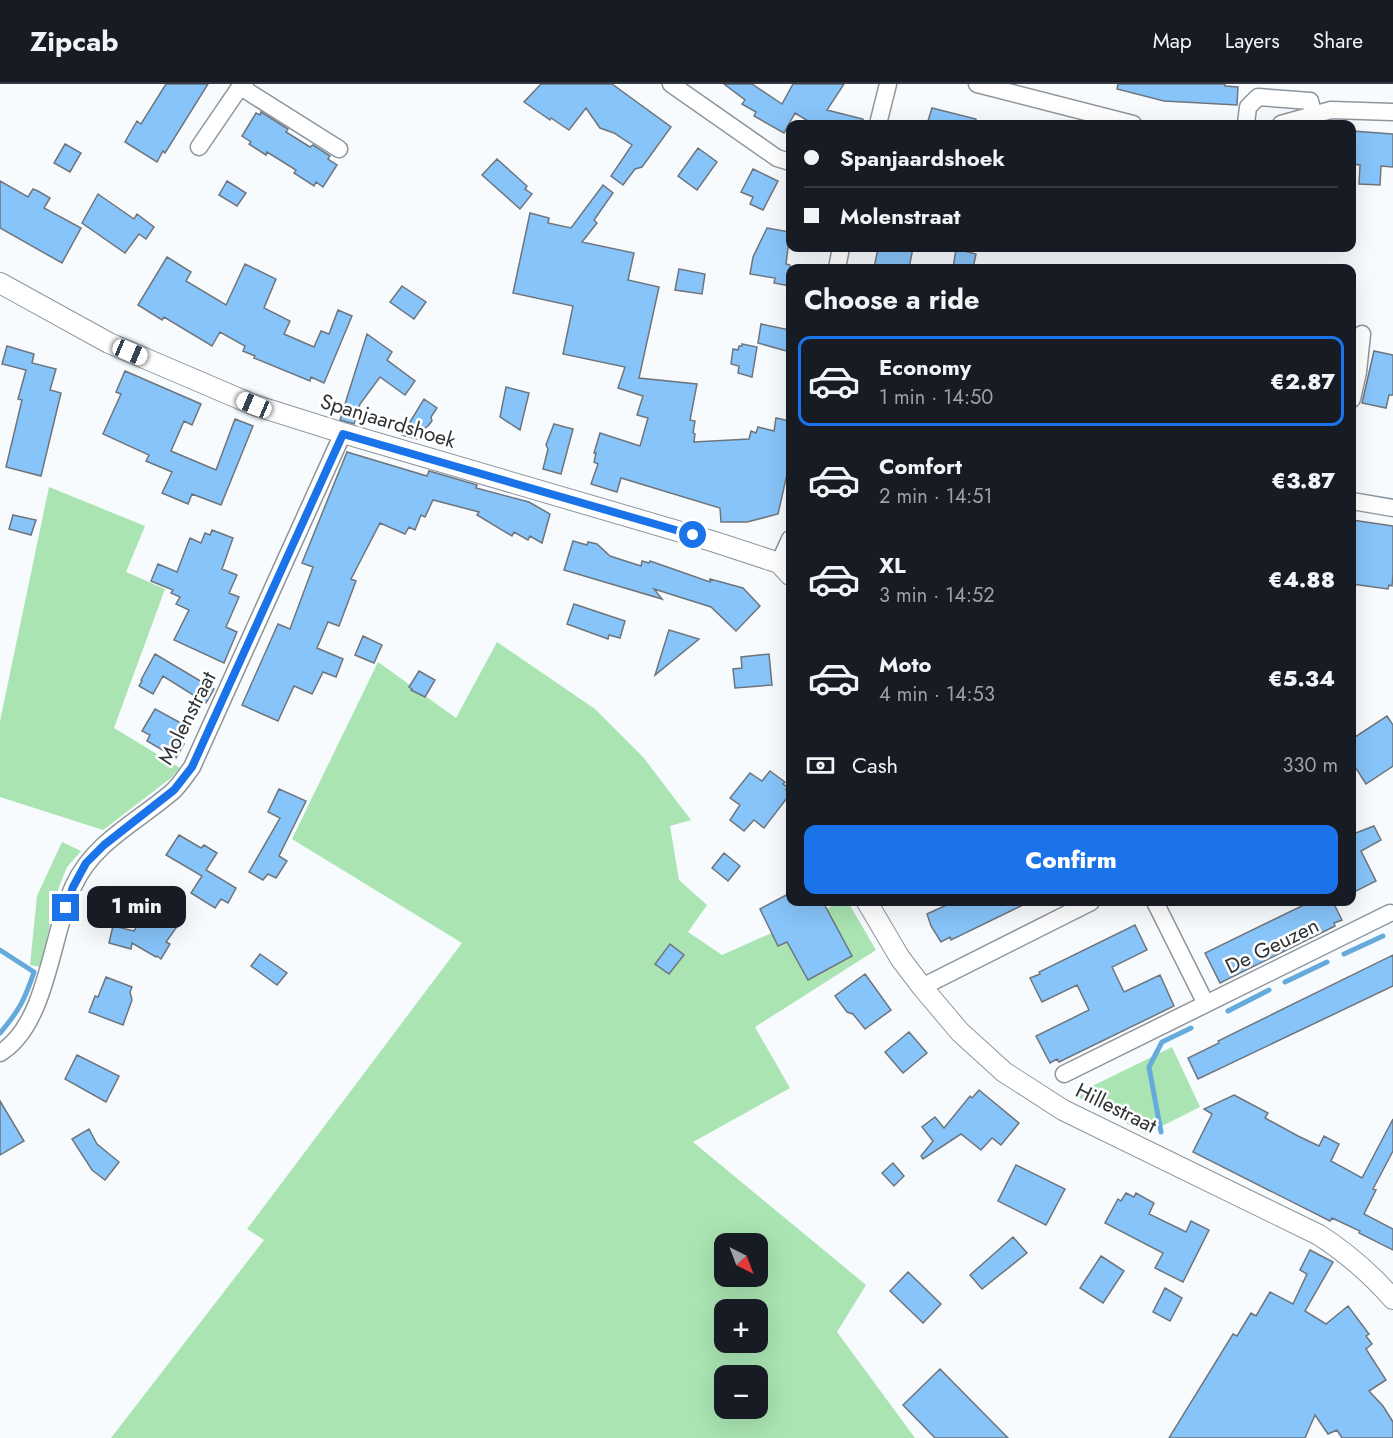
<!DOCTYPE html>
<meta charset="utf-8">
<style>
body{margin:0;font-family:Jost,sans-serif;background:#20242c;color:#f1f3f6;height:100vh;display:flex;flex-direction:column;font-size:22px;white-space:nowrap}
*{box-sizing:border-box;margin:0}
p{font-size:20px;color:#9ea1a6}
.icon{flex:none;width:33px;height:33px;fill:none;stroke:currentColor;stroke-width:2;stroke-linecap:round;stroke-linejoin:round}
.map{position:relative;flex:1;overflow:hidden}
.drawer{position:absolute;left:786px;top:180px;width:570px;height:642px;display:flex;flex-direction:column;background:#171b24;border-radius:12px;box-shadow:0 6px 24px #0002}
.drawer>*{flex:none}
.top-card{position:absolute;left:786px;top:36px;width:570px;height:132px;border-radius:12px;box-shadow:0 6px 24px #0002;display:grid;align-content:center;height:132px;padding:0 18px;background:#171b24}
.needle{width:39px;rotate:138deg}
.tools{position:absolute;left:714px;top:1149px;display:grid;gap:12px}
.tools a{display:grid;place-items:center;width:54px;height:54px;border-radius:12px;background:#171b24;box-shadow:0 6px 24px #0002;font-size:30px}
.end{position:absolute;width:27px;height:27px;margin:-14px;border:8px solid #1a73e8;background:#fff;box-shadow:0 0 0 3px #fff}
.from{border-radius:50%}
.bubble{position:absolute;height:42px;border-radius:12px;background:#171b24;box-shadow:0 6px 24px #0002;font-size:20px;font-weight:800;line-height:42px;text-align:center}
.car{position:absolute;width:18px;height:36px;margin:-18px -9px;border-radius:8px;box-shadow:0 0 4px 2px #0007;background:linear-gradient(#fff 24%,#345 0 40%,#fff 0 76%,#345 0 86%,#fff 0)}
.top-card b{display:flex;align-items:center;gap:21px;height:57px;font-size:22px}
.top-card b+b{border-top:2px solid #363941}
.top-card i{width:15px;height:15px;background:#f1f3f6}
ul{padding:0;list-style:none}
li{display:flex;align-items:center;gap:18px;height:90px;margin:0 12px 9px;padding:0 6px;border:3px solid transparent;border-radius:12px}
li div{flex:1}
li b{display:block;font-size:22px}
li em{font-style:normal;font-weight:800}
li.on{border-color:#1a73e8}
li>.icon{width:54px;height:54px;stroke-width:1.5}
h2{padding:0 18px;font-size:27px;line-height:72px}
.pay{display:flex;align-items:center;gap:15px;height:66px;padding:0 18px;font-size:22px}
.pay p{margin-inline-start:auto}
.action{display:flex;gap:12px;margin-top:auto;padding:12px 18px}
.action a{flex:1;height:69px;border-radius:12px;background:#1a73e8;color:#fff;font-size:24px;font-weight:800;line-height:69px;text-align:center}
header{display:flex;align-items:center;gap:36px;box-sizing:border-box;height:84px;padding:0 30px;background:#171b24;border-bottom:2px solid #363941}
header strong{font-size:28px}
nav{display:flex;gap:33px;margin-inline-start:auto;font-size:21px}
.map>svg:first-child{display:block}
.green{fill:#a9e4b2;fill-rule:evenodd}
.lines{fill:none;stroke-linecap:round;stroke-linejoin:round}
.stream{stroke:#65aada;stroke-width:5}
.building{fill:#87c4fa;stroke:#6e757c;stroke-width:1.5}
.minor-casing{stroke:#8e969d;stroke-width:19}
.tertiary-casing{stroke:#8e969d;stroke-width:22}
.minor{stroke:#fff;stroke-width:16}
.tertiary{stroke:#fff;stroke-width:20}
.route{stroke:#1a73e8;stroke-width:8}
.labels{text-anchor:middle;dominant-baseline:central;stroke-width:5;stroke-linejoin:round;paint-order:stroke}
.street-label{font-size:21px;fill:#2e3235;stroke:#fff}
</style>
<header>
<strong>Zipcab</strong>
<nav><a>Map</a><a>Layers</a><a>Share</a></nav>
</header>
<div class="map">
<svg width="1393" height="1354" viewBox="0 0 1393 1354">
<rect width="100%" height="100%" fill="#f7fbfe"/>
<path class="green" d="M49,403L145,442L126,488L165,505L114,644L180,684L171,694L103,746L0,713V637Z
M497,558L595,625L643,673L691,736L670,742L679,796L707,821L688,848L722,871L841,818H848L876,866L755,943L790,1004L693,1058L866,1201L837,1248L915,1354H111L264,1156L247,1145L462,859L292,755L378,578L456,634ZM724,1160H758V1192H724ZM724,1226H758V1258H724ZM724,1292H758V1324H724Z
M62,758L81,767L67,783L59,803L40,883L30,881L37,812Z
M1172,963L1200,1023L1146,1050L1074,1011Z"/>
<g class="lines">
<path class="stream" d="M0,866L34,888C25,915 19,927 0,949
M1344,870L1383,852
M1285,898L1327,878
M1228,927L1269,906
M1161,1048L1149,983L1162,958L1191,944"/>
</g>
<path class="building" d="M166,0H208L165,69L163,67L157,78L125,58L137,37L141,40Z
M541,0H612L671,43L642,83L635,85L623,101L611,92L632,61L614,49L600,44L586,24L569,46L551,34L550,36L524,18Z
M724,0H752L782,20L793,0H844L827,26L863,35V40H813L795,29L784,49L754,32L756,28L742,20L745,16Z
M1118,0H1225V2L1238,3L1237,21L1164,17L1117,5Z
M932,24L976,35L975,40H927Z
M261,28L288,45L286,48L310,63L313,61L330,72L328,75L337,81L323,103L316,98L314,102L294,89L296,86L267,68L266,71L249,60L251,58L242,52L256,29L260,31Z
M1352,47L1393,50V83L1381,82L1380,101L1359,100L1360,81L1352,80Z
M65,60L81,69L70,88L54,79Z
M698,64L717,78L697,106L678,92Z
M497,75L527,102L525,105L532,110L520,125L482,91Z
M753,85L778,97L763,126L750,120L753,113L741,108Z
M0,97L28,113L33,105L38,107L50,114L44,124L81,144L62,179L0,144Z
M227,97L246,109L237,122L219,111Z
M603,101L613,109L594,136L597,139L582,158L634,169L628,196L659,203L639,294L697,300L690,336L695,337L693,349L695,350L694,358L749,355L751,347L756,349L758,343L774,347L776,334L790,337V377L778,430L747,438H721L720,424L621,394L617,408L591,400L598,380L594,378L596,369H594L600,349L640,362L648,334L637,331L643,312L618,304L625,283L563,270L573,222L513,209L530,129L549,134L548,139L571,144Z
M98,110L134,135L137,130L154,143L146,155L139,150L125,169L82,139Z
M767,144L790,148L786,180L790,181V202L774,199L775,194L750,190L753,173Z
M878,164H913L909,184H874Z
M956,165L976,170L973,184H953Z
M167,173L191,188L186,197L226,221L245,180L276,195L264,224L290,237L284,250L314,263L321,247L329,250L338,226L352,232L324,299L311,293L310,297L254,274L255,272L243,267L245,262L220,248L212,262L164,233L162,236L138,221Z
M679,185L705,190L702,210L675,206Z
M402,202L426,218L414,235L390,218Z
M761,240L790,246V268L758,259Z
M367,250L392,268L387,276L415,297L405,311L380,293L360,320L354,340L340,336Z
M742,260L757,263L752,293L738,289L739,282L731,280L733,265L738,266L739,262H742Z
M7,262L34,270L32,279L56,285L50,306L61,309L41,392L6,383L22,316L18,315L26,286L2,280Z
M1374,267L1393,271V311H1389L1386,324L1362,319Z
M125,287L201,320L192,341L184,337L171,367L216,386L235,335L253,342L221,421L192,410L188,420L162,409L172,388L146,377L149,371L103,350L121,310L116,308Z
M506,303L529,309L520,346L500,333Z
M424,315L437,324L431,333L432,337L428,342L425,344L417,355L402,351Z
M554,340L573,345L561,390L543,385L548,365L546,361Z
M347,368L427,392L429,387L477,401L476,404L529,418L550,430L542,459L530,452L528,456L514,448L512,452L477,431L479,428L433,416L425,433L421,431L415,446L409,443L405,450L380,439L351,495L356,497L339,542L328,538L317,564L343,575L336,593L323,588L312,610L294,602L278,637L242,621L278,540L290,545L313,483L302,479Z
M13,431L36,436L31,451L9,445Z
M1352,436L1393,442V490L1392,502L1389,501L1388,505L1352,500Z
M212,446L233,454L222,485L237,491L229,509L239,513L226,543L237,548L224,579L174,556L189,526L176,520L180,513L171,509L173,506L151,497L158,480L177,488L190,454L201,459L205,449L210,451Z
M573,457L587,461L588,458L597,460L610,472L641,482L642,477L649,479L650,477L710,498V495L743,504L760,522L736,547L711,523L654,505L662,515L564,486Z
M574,520L625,537L620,554L609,551L608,555L567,540Z
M669,546L699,555L655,591Z
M363,552L382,561L374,579L355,571Z
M155,570L214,605L206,619L163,592L153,610L139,602L142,597L141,596Z
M769,570L772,601L735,604L733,585L742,584L741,573Z
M419,587L435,596L425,613L411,606L412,605L409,603Z
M155,625L181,639L173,654L184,660L176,674L147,657L150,651L142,647Z
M1387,632L1393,641V682L1366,700L1352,678V655Z
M770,687L785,698L783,700L787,703L786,706L790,710L764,744L754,736L744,747L730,736L740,721L730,714L750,689L762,697Z
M279,705L306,717L279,772L287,777L276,794L268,790L263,796L249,788L280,734L268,728Z
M1374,742L1381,756L1361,767L1376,797L1352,809V747L1353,750Z
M179,751L201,764L204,761L217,769L206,786L236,804L228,819L221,815L215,824L191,809L202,792L166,771Z
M724,769L740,782L728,797L712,784Z
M790,809V818H823L852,872L808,896L787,858L778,862L760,825Z
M152,817L181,837L166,858L170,860L161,875L157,872L156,873L132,859L131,865L109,859L113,842L134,847Z
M953,818H1029L951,856L950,853L941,858L931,842L927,830Z
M1310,818H1333L1342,836L1334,839L1335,842L1220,899L1205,869Z
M1135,841L1147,866L1112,883L1124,908L1160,891L1174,922L1059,978L1057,975L1050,979L1036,952L1089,926L1077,901L1042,918L1030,894L1040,890L1039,888Z
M670,860L684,871L669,890L655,880Z
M260,870L287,889L277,901L251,882Z
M1393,871V902L1198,995L1188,974L1219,959L1218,957Z
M865,890L891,926L865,945L853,930L847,928L835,912Z
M106,893L132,903L130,908L132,916L123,941L89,928L95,912L98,913Z
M909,948L927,969L903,989L885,968Z
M77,971L119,992L106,1018L65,995Z
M979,1006L1019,1039L1001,1061L992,1054L981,1066L961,1050L923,1075L921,1072L933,1057L922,1043L935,1033L944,1044L970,1012L972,1014Z
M1234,1011L1268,1029L1265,1034L1298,1052L1319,1062L1324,1052L1339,1060L1331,1077L1362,1094L1393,1035V1067L1373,1105L1376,1106L1364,1130L1393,1145V1166L1359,1149L1360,1147L1332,1134L1330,1137L1193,1068L1212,1030L1204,1025Z
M0,1017L24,1057L0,1071Z
M89,1045L97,1060L119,1078L105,1096L92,1086L72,1055Z
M893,1079L904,1092L894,1102L882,1089Z
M1016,1081L1065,1105L1046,1141L998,1117Z
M1126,1109L1134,1113L1136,1109L1154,1119L1149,1130L1180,1145L1186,1148L1191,1137L1209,1146L1183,1198L1155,1184L1163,1169L1105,1139L1118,1115L1121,1117Z
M1013,1153L1027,1169L982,1205L970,1191Z
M1310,1166L1333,1178L1305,1227L1326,1240L1348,1222L1369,1250L1366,1252L1372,1260L1366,1265L1386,1296L1369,1307L1383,1322L1393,1338V1354H1342L1337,1346L1328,1350L1315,1331L1305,1354H1169L1233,1250L1237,1252L1251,1229L1256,1232L1270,1208L1293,1220L1307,1190L1300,1186Z
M1101,1172L1124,1187L1103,1219L1080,1204Z
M908,1188L941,1220L923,1239L890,1207Z
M1165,1204L1182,1214L1170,1237L1153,1228Z
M940,1285L1008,1354H935L903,1321Z"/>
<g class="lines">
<defs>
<path id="minor" d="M244,0L247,7L339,65
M671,0L777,74L790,78
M977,0L1133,40
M878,40L888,0
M1246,40L1248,23L1258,13L1310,17L1314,31L1313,40
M1281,40L1331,26L1393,28
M199,63L242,0
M837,184L841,164
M1352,315L1358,288L1362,250
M1352,417L1393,424
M779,479L790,455
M1155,818L1206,920
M922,903L1091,818
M0,969C48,940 51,849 74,801C94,758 137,738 172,708C180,701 186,691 192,683L343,349
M1064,990L1390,829"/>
<path id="tertiary" d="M0,199L109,259L254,321L343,349L715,458L779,479L790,491
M867,818L900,874L922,903L960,948L1004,988L1063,1026L1319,1151C1347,1169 1370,1189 1393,1215"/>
</defs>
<use href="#minor" class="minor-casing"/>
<use href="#tertiary" class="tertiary-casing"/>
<use href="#minor" class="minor"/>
<use href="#tertiary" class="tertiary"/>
</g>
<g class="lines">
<path class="route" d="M66,824L73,803L86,779L104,761L174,706L192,683L343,350L693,451"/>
</g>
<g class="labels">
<g class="street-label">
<text transform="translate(388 337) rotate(17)">Spanjaardshoek</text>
<text transform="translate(187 634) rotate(-63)">Molenstraat</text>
<text transform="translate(1272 862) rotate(-26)">De Geuzen</text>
<text transform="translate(1116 1024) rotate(26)">Hillestraat</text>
</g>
</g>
</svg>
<div class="tools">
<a><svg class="needle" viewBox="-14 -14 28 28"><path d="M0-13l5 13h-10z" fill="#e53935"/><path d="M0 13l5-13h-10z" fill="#9ea1a6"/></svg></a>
<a>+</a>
<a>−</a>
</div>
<i class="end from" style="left:693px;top:451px"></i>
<i class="end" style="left:66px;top:824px"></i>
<div class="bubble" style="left:87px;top:802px;width:99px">1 min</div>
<i class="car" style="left:130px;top:268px;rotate:113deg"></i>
<i class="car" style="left:254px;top:321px;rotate:293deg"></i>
<div class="top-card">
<b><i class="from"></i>Spanjaardshoek</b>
<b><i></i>Molenstraat</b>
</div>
<section class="drawer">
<h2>Choose a ride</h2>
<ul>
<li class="on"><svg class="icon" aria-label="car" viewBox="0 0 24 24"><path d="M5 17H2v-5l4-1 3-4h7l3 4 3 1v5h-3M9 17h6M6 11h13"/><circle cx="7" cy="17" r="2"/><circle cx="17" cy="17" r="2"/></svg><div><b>Economy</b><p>1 min · 14:50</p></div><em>€2.87</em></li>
<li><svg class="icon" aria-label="car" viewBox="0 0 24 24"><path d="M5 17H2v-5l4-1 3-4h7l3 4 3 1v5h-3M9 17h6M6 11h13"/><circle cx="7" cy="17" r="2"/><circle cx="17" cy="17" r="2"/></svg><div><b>Comfort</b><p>2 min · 14:51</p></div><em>€3.87</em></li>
<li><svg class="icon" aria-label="car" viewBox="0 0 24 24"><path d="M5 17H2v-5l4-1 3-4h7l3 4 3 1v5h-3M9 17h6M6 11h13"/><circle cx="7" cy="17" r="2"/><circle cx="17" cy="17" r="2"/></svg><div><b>XL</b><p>3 min · 14:52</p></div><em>€4.88</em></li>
<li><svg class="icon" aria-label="car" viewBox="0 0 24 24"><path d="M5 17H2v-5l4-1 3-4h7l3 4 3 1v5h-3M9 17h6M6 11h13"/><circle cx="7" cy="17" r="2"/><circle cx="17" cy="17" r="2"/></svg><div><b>Moto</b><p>4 min · 14:53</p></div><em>€5.34</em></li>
</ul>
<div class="pay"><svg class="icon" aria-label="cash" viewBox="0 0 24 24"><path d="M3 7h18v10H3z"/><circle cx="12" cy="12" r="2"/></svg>Cash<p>330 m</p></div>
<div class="action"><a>Confirm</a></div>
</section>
</div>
